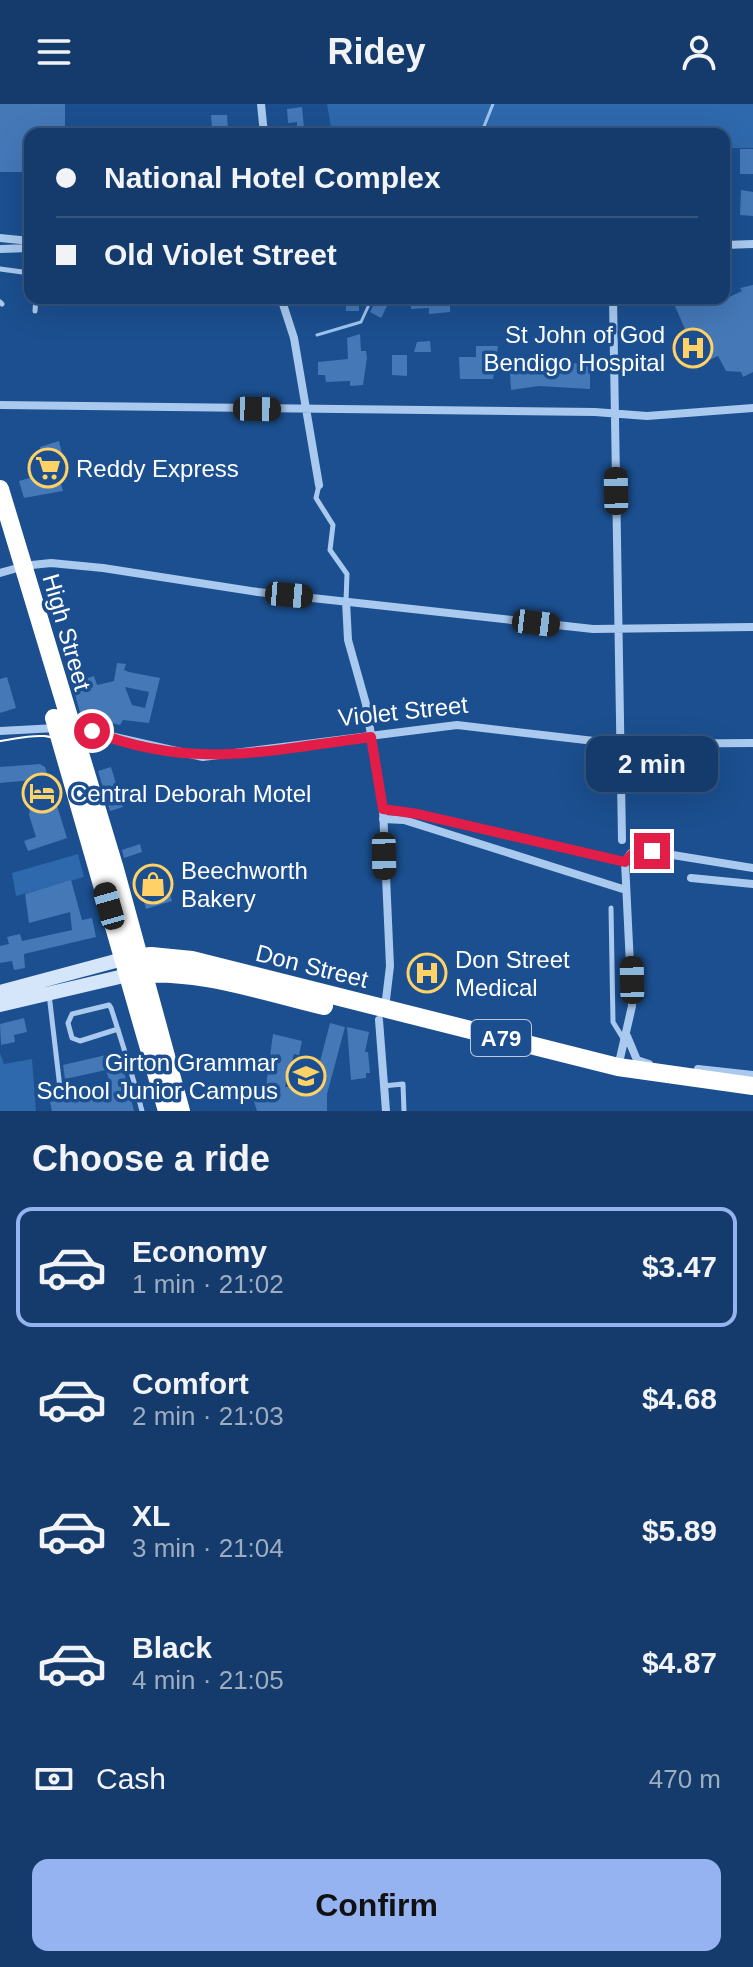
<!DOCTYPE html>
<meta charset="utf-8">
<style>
body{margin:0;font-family:Arial,sans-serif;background:#1d4271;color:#f1f3f6;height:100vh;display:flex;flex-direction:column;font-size:30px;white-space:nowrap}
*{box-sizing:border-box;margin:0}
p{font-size:26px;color:#9dadc1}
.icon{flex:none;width:44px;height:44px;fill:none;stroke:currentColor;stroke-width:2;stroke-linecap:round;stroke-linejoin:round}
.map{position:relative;height:1007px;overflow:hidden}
.sheet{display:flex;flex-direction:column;background:#143b6b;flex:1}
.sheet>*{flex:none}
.hud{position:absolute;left:24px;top:24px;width:706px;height:176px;border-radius:16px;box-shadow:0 8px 32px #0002,0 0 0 2px #33557e;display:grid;align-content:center;height:176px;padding:0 32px;background:#143b6b}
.end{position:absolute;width:36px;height:36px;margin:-18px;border:10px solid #e11d48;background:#fff;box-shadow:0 0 0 4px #fff}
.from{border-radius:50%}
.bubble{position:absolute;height:56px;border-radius:16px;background:#143b6b;box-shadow:0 8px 32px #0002,0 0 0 2px #33557e;font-size:26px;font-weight:600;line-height:56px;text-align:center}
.car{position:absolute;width:24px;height:48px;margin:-24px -12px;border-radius:10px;box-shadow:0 0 6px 2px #0007;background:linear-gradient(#222 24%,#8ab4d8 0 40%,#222 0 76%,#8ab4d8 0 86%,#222 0)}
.hud b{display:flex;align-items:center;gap:28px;height:76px;font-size:30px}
.hud b+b{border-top:2px solid #33557e}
.hud i{width:20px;height:20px;background:#f1f3f6}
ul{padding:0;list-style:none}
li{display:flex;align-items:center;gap:24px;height:120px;margin:0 16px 12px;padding:0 16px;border:4px solid transparent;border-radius:16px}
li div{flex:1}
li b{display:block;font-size:30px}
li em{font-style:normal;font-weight:600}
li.on{border-color:#95b2f1}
li>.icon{width:72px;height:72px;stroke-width:1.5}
h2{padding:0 32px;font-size:36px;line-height:96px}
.pay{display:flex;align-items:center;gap:20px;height:88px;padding:0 32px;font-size:30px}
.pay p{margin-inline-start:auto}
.button{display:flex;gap:16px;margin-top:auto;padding:16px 32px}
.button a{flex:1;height:92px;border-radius:16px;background:#95b2f1;color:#111;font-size:32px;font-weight:600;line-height:92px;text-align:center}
header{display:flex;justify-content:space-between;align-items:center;height:104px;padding:0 32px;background:#143b6b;font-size:36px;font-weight:600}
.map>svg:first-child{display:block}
.green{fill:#2e69ad}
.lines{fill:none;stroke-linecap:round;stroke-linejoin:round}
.stream{stroke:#9cc4f0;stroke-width:3}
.building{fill:#4478b7;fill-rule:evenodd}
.lane{stroke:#a9c9ee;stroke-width:5}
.street{stroke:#a9c9ee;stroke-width:8}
.secondary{stroke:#d6e6fa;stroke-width:14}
.highway{stroke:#fff;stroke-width:18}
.tram{stroke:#fff;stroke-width:2}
.route{stroke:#e11d48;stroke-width:10}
.labels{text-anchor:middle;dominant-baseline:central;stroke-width:7;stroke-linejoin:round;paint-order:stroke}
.shield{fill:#1b4f8f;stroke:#bbcadd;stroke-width:2}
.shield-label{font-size:22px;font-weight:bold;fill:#fff}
.poi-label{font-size:24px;fill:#fff;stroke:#1b4f8f;text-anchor:start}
.street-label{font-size:24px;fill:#fff;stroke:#1b4f8f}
</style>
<header><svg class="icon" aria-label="menu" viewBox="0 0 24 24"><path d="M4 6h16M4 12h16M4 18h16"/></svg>Ridey<svg class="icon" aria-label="person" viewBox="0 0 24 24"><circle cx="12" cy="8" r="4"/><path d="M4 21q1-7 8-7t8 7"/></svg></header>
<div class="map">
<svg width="753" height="1007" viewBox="0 0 753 1007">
<rect width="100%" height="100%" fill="#1b4f8f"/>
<path class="green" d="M327,0H753V44H724V30H332Z
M78,750L84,773L16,792L12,769Z
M0,949L4,960L32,955L36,1007H0Z"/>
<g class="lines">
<path class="stream" d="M481,30L493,0
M317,231L361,218L372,194"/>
</g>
<path class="building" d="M0,0H65V30H30V68H0Z
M302,3L304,24L297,25V18L288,19L287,5Z
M211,11H227L228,25H212Z
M740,45H753V70H740Z
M741,86L753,88V112L740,111Z
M753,181V268L743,273L741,268L726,267L718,252L700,260L675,202L693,194L725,195L742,187L740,184Z
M346,194H359V207H346Z
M377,194L389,198L381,214L370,208Z
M411,194H450V208L429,210V204L411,205Z
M360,230L361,247H366L367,254L363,281L350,282V277L326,278L325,271H318V258L348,255L347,234Z
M430,237L431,248H414L417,238Z
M476,242H498L493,275H460L459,253H476Z
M392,251H407V272L392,271Z
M556,253H568L567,259L590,260V285L539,282L511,286L510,270L551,267V262H556Z
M59,337L63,354L55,358L63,387L24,394L19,377L40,371L36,357L43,354L40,343Z
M117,559L126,560L124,566L129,568L160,574L149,619L123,616L120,621L81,612L72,579L94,572L97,581L114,577ZM125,583L149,588L145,604L132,601Z
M7,573L16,604L0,609V575Z
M40,660L45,663L67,734L28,747L24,737L36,733L29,711L31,697L38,694L33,676L0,679V663Z
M111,663L123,703L110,707L98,667Z
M140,740L142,748L124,754L122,746Z
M163,766L172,797L146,805L137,773Z
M71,776L82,816L92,814L96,833L24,850L25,864L14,866L12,857L0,859V842L9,840L7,833L20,830L22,837L72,826L70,808L29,819L25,790Z
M422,858L438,859L431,888L418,885L421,873L417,872Z
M24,914L27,928L14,931L15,938L1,941L0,920Z
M330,919L345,923L327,990V1007H257L251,987L266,982L273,930L302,937L299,951L294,950L285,983L314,981Z
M347,923L369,928L365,948H368L370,969H366V974L351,976Z
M119,948L134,1007H52L50,998L77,993L78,996L112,985L106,966L65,975L63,961Z"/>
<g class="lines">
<path class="lane" d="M0,165L30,169
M0,198L2,200
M35,207L36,194
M319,381L316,394L333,421L330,446L347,470L346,497
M611,804L613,918L624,936
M49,890L60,984
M118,925L80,937L72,934L68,919L72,910L109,901L111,904C122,938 133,972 142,1007
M383,982L403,980L404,1007"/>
<path class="street" d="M261,0L264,30
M0,134L30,137
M724,141L753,140
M0,145L30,144
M281,194L294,234L319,381
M613,194L622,736
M0,301L595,308L647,312L753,304
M22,462L51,459L103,464L258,488L593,525L753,523
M0,469L14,465
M346,497L348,536L366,600L383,705L390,862L385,904
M75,624L203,653L457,621L620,640L753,639
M0,627L56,624
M383,705L418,710L625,758
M383,715L404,716L626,786
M625,758L631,749L642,746L753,764
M691,774L753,780
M379,916L386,1007
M627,932L637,956L649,960
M618,963L632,902L625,758
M698,965L753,971"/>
<path class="secondary" d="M0,888L123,855
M0,901L128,871"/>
<path class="highway" d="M0,385L115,765L181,1007
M54,614L167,1007
M123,855L151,852L192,856L618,963L753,982
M128,871C194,863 261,887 324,902"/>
<path class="tram" d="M0,637C23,634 55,623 70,647L175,1007"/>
</g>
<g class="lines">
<path class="route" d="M92,627C193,667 268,646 371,633L383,705L418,710L625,758L635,747H652"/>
</g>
<defs>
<symbol id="hospital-ring" viewBox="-11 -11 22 22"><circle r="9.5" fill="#1b4f8f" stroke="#ffd166" stroke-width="1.5"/><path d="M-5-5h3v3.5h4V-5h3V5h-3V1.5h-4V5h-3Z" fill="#ffd166"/></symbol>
<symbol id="supermarket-ring" viewBox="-11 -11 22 22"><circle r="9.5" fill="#1b4f8f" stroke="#ffd166" stroke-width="1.5"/><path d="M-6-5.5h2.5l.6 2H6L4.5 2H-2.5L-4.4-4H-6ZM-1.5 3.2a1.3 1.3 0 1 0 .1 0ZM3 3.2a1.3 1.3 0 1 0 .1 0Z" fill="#ffd166"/></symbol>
<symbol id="hotel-ring" viewBox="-11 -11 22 22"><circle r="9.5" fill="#1b4f8f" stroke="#ffd166" stroke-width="1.5"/><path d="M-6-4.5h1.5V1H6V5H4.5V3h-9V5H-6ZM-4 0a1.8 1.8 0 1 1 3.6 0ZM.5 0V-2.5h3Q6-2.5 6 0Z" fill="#ffd166"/></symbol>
<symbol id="shop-ring" viewBox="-11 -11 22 22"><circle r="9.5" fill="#1b4f8f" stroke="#ffd166" stroke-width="1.5"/><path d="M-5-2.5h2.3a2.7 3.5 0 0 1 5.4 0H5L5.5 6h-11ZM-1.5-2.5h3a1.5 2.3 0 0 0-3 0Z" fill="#ffd166"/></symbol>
<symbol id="school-ring" viewBox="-11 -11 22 22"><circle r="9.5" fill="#1b4f8f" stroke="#ffd166" stroke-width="1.5"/><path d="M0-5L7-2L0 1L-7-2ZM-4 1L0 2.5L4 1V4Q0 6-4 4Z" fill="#ffd166"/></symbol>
</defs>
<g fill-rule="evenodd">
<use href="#hospital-ring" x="671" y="222" width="44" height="44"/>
<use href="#supermarket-ring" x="26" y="342" width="44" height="44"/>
<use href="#hotel-ring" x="20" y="667" width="44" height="44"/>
<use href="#shop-ring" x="131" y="758" width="44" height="44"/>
<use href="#hospital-ring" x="405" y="847" width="44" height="44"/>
<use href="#school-ring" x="284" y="950" width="44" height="44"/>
</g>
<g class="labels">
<rect class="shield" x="471" y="916" width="60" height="36" rx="6"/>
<g class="shield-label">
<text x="501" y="934">A79</text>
</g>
<g class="poi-label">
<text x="665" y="230" text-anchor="end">St John of God<tspan x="665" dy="28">Bendigo Hospital</tspan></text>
<text x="76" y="364">Reddy Express</text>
<text x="70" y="689">Central Deborah Motel</text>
<text x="181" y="766">Beechworth<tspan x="181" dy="28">Bakery</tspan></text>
<text x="455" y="855">Don Street<tspan x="455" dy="28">Medical</tspan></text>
<text x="278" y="958" text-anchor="end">Girton Grammar<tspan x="278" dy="28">School Junior Campus</tspan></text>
</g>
<g class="street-label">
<text transform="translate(67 528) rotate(74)">High Street</text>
<text transform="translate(403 607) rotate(-6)">Violet Street</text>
<text transform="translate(312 862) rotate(14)">Don Street</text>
</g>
</g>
</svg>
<i class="end from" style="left:92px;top:627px"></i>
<i class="end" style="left:652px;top:747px"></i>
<div class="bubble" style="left:586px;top:632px;width:132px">2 min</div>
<i class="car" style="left:257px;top:305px;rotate:91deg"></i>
<i class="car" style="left:616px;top:387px;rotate:359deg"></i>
<i class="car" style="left:289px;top:491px;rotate:95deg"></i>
<i class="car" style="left:536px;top:519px;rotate:97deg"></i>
<i class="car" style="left:384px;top:752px;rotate:179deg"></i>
<i class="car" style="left:109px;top:802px;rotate:344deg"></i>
<i class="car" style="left:632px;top:876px;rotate:359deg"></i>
<div class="hud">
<b><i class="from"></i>National Hotel Complex</b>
<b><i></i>Old Violet Street</b>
</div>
</div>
<section class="sheet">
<h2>Choose a ride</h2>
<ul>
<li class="on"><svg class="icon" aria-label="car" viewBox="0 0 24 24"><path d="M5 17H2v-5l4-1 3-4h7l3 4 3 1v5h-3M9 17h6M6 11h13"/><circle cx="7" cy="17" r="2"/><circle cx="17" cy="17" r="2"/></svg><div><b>Economy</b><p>1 min · 21:02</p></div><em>$3.47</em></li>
<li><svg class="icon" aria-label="car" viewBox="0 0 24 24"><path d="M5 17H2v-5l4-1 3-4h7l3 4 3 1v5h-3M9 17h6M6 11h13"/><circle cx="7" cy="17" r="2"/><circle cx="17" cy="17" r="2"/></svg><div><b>Comfort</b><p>2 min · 21:03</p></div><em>$4.68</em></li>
<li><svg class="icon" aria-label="car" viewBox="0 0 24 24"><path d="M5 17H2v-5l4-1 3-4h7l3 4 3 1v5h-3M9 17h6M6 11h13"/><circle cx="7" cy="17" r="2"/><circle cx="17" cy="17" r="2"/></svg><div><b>XL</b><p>3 min · 21:04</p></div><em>$5.89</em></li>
<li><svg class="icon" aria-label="car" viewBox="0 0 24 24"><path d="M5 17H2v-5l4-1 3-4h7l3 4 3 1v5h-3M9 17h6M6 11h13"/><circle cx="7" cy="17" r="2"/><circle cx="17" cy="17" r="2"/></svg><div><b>Black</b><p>4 min · 21:05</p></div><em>$4.87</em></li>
</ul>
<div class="pay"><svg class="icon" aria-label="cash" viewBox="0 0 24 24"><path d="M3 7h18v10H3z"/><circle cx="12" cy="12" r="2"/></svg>Cash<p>470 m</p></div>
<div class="button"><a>Confirm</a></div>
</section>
